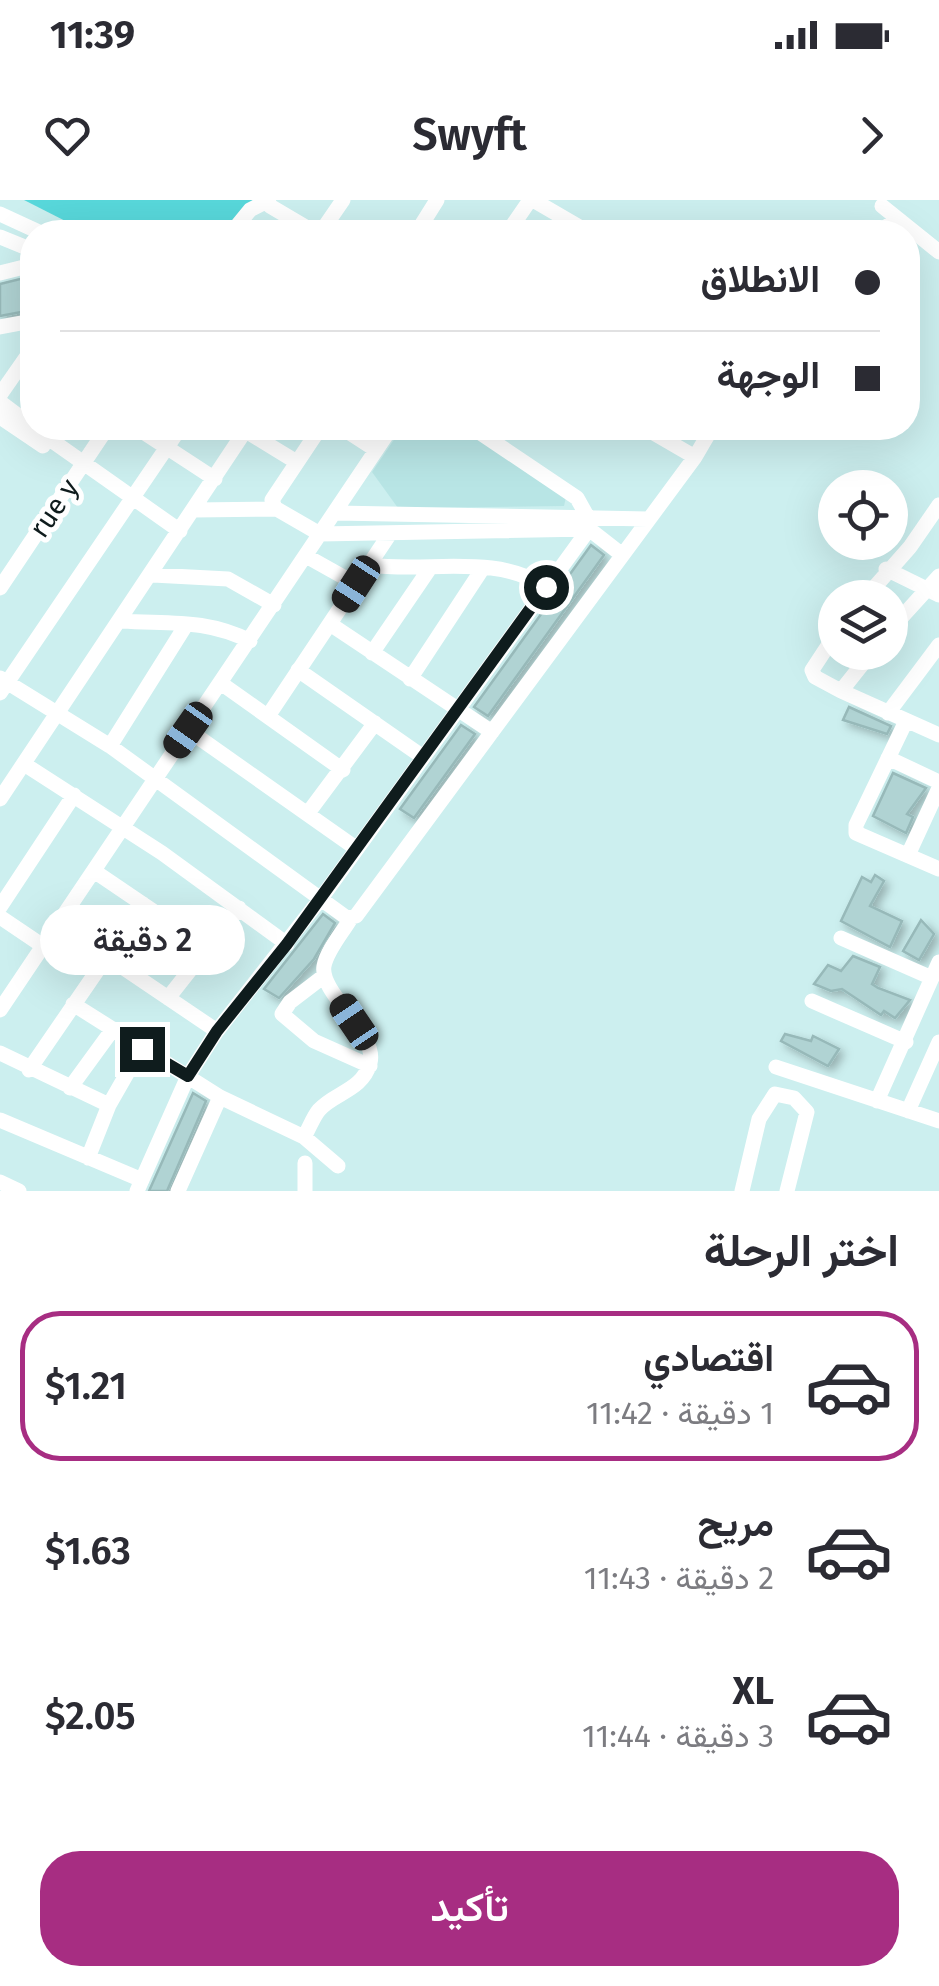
<!DOCTYPE html>
<html lang="ar">
<meta charset="utf-8">
<style>
body{margin:0;font-family:"Fira Sans",Vazirmatn,sans-serif;background:#f2f2f3;color:#2b2b33;direction:rtl;height:100vh;display:flex;flex-direction:column;font-size:38px;white-space:nowrap}
*{box-sizing:border-box;margin:0}
p{font-size:32px;color:#7c7c81}
.icon{flex:none;width:55px;height:55px;fill:none;stroke:currentColor;stroke-width:2;stroke-linecap:round;stroke-linejoin:round}
.map{position:relative;height:991px;overflow:hidden;direction:ltr}
.details{display:flex;flex-direction:column;background:#fff;flex:1}
.details>*{flex:none}
.top-card{position:absolute;left:20px;top:20px;width:900px;height:220px;border-radius:40px;box-shadow:0 10px 40px #0002;direction:rtl;display:grid;align-content:center;height:220px;padding:0 40px;background:#fff}
.buttons{position:absolute;left:818px;top:270px;display:grid;gap:20px}
.buttons a{display:grid;place-items:center;width:90px;height:90px;border-radius:50%;background:#fff;box-shadow:0 10px 40px #0002;font-size:50px}
.end{position:absolute;width:45px;height:45px;margin:-22px;border:12px solid #0f1c1d;background:#fff;box-shadow:0 0 0 5px #fff}
.from{border-radius:50%}
.bubble{position:absolute;height:70px;border-radius:35px;background:#fff;box-shadow:0 10px 40px #0002;font-size:32px;font-weight:600;line-height:70px;text-align:center;direction:rtl}
.car{position:absolute;width:30px;height:60px;margin:-30px -15px;border-radius:12px;box-shadow:0 0 8px 2px #0007;background:linear-gradient(#222 24%,#8ab4d8 0 40%,#222 0 76%,#8ab4d8 0 86%,#222 0)}
.top-card b{display:flex;align-items:center;gap:35px;height:95px;font-size:38px}
.top-card b+b{border-top:2px solid #e1e1e2}
.top-card i{width:25px;height:25px;background:#2b2b33}
ul{padding:0;list-style:none}
li{display:flex;align-items:center;gap:30px;height:150px;margin:0 20px 15px;padding:0 20px;border:5px solid transparent;border-radius:40px}
li div{flex:1}
li b{display:block;font-size:38px}
li em{font-style:normal;font-weight:600}
li.current{border-color:#a72d82}
li>.icon{width:90px;height:90px;stroke-width:1.5}
h2{padding:0 40px;font-size:45px;line-height:120px}
.action{display:flex;gap:20px;margin-top:auto;padding:20px 40px}
.action a{flex:1;height:115px;border-radius:40px;background:#a72d82;color:#fff;font-size:40px;font-weight:600;line-height:115px;text-align:center}
.status{display:flex;justify-content:space-between;align-items:center;height:70px;padding:0 50px;background:#fff;direction:ltr}
.status svg{height:28px;fill:currentColor}
header{display:flex;justify-content:space-between;align-items:center;height:130px;padding:0 40px;background:#fff;font-size:45px;font-weight:600}
.map>svg:first-child{display:block}
.built{fill:#b8e5e5}
.green{fill:#58d8db}
.building{fill:#b0d3d3;stroke:#97b9b9;stroke-width:2.5;filter:url(#shadow)}
.lines{fill:none;stroke-linecap:round;stroke-linejoin:round}
.path{stroke:#6a8282;stroke-width:2.5;stroke-dasharray:5 5;stroke-linecap:butt}
.minor{stroke:#fff;stroke-width:15}
.route{stroke:#0f1c1d;stroke-width:12}
.labels{text-anchor:middle;dominant-baseline:central;stroke-width:10;stroke-linejoin:round;paint-order:stroke}
.street-label{font-size:28px;fill:#0f1c1d;stroke:#fff}
</style>
<div class="status"><b>11:39</b><svg viewBox="0 0 49 12"><path d="M0 12V9h3v3zM5 12V6h3v6zM10 12V3h3v9zM15 12V0h3v12zM26 1h20v11H26zM47 4h2v5h-2z"/></svg></div>
<header><svg class="icon" aria-label="forward" viewBox="0 0 24 24"><path d="M9 5l7 7-7 7"/></svg>Swyft<svg class="icon" aria-label="heart" viewBox="0 0 24 24"><path d="M12 20l-8-8c-3-5 5-10 8-4 3-6 11-1 8 4z"/></svg></header>
<div class="map">
<svg width="939" height="991" viewBox="0 0 939 991">
<defs>
<filter id="shadow"><feDropShadow dx="4.5" dy="4.5" stdDeviation="5" flood-color="#0004"/></filter>
</defs>
<rect width="100%" height="100%" fill="#ccefef"/>
<path class="built" d="M402,228H465L566,297L564,306L398,308L372,272Z"/>
<path class="green" d="M24,0H253L221,32H87Z"/>
<path class="building" d="M32,76V110L0,116V84Z
M591,345L604,355L488,516L474,507Z
M849,507L891,526L887,534L843,520Z
M461,525L475,534L414,618L400,609Z
M893,573L926,588L907,614L913,617L906,633L873,616Z
M875,675L884,681L870,706L902,721L890,747L841,721L862,677L871,682Z
M323,714L335,723L314,759L279,798L264,789Z
M921,720L934,734L919,760L903,751Z
M853,756L880,767L872,784L878,788L910,800L895,818L884,811L881,815L842,789L831,791L814,784L828,765L841,771Z
M785,834L811,841L813,836L839,849L828,866L781,841Z
M193,893L206,901L167,991H149Z"/>
<g class="lines">
<path class="path" d="M49,25L63,32"/>
<path class="minor" d="M268,0L270,6L314,32
M533,0L588,32
M882,6L939,52
M0,14L39,32
M232,32L250,10L267,1
M321,32L343,0
M417,32L437,0
M508,32L530,0
M879,32L897,19
M0,37L32,50
M0,73L32,65
M0,127L32,121
M0,195L32,149
M0,202L32,226
M0,217L43,246
M34,228L180,331
M137,228L215,279
M241,228L295,261
M320,228L272,300L275,308L320,334L589,329L621,354
M342,228L376,250
M473,228L577,298L591,323
M645,228L695,257
M194,310L276,309
M336,313L648,319
M306,356L356,384
M370,365C427,373 496,353 546,387
M886,369L939,395
M153,375L228,379L274,405
M0,388L107,228
M865,398L910,347L939,305
M122,421C170,424 206,419 250,441
M330,424L492,532
M890,430L939,376
M835,435L812,470L815,477L841,491
M872,452L841,491L939,535
M372,453L430,368
M298,470L423,557
M0,478L110,546L347,718L356,716L695,257L712,228
M410,479L483,368
M222,484L343,570
M0,493L180,228
M888,513L939,445
M268,516L389,335
M906,521L856,625V633L939,669
M188,530L357,649
M110,546L186,425
M888,558L939,582
M24,564L162,653L287,744
M0,599L245,231
M308,613L375,523
M908,655L939,588
M94,671L209,749
M0,707L74,595
M0,717L43,746
M841,738L932,778
M106,756L217,831
M324,776L290,802L282,814L314,841L370,866
M168,798L239,708
M812,801L906,842
M73,804L220,897L304,937L338,966
M0,810L391,228
M0,853L109,905
M776,867L939,921
M29,870L143,704
M70,888L113,829
M877,901L939,762
M908,911L939,842
M0,920L142,980
M304,937C309,929 313,917 319,910C335,892 362,891 370,863C378,833 319,793 324,766C327,750 343,732 351,718
M88,958L109,905L141,849
M305,963V991
M0,982L19,991
M137,991L188,876L217,831L322,697L589,329
M178,991L220,897
M742,991L759,919L775,894L794,898L807,912L787,991"/>
</g>
<g class="lines">
<path class="route" d="M142,849L188,876L217,831L287,744L546,387"/>
</g>
<g class="labels">
<g class="street-label">
<text transform="translate(54 308) rotate(-56)">rue y</text>
</g>
</g>
</svg>
<div class="buttons">
<a><svg class="icon" aria-label="locate" viewBox="0 0 24 24"><circle cx="12" cy="12" r="6"/><path d="M12 2v4M12 18v4M2 12h4M18 12h4"/></svg></a>
<a><svg class="icon" aria-label="layers" viewBox="0 0 24 24"><path d="M12 4l9 5-9 5-9-5zM3 14l9 5 9-5"/></svg></a>
</div>
<i class="end from" style="left:546px;top:387px"></i>
<i class="end" style="left:142px;top:849px"></i>
<div class="bubble" style="left:40px;top:705px;width:205px">2 دقيقة</div>
<i class="car" style="left:356px;top:384px;rotate:213deg"></i>
<i class="car" style="left:188px;top:530px;rotate:215deg"></i>
<i class="car" style="left:354px;top:822px;rotate:326deg"></i>
<div class="top-card">
<b><i class="from"></i>الانطلاق</b>
<b><i></i>الوجهة</b>
</div>
</div>
<section class="details">
<h2>اختر الرحلة</h2>
<ul>
<li class="current"><svg class="icon" aria-label="car" viewBox="0 0 24 24"><path d="M5 17H2v-5l4-1 3-4h7l3 4 3 1v5h-3M9 17h6M6 11h13"/><circle cx="7" cy="17" r="2"/><circle cx="17" cy="17" r="2"/></svg><div><b>اقتصادي</b><p>1 دقيقة · 11:42</p></div><em>$1.21</em></li>
<li><svg class="icon" aria-label="car" viewBox="0 0 24 24"><path d="M5 17H2v-5l4-1 3-4h7l3 4 3 1v5h-3M9 17h6M6 11h13"/><circle cx="7" cy="17" r="2"/><circle cx="17" cy="17" r="2"/></svg><div><b>مريح</b><p>2 دقيقة · 11:43</p></div><em>$1.63</em></li>
<li><svg class="icon" aria-label="car" viewBox="0 0 24 24"><path d="M5 17H2v-5l4-1 3-4h7l3 4 3 1v5h-3M9 17h6M6 11h13"/><circle cx="7" cy="17" r="2"/><circle cx="17" cy="17" r="2"/></svg><div><b>XL</b><p>3 دقيقة · 11:44</p></div><em>$2.05</em></li>
</ul>
<div class="action"><a>تأكيد</a></div>
</section>
